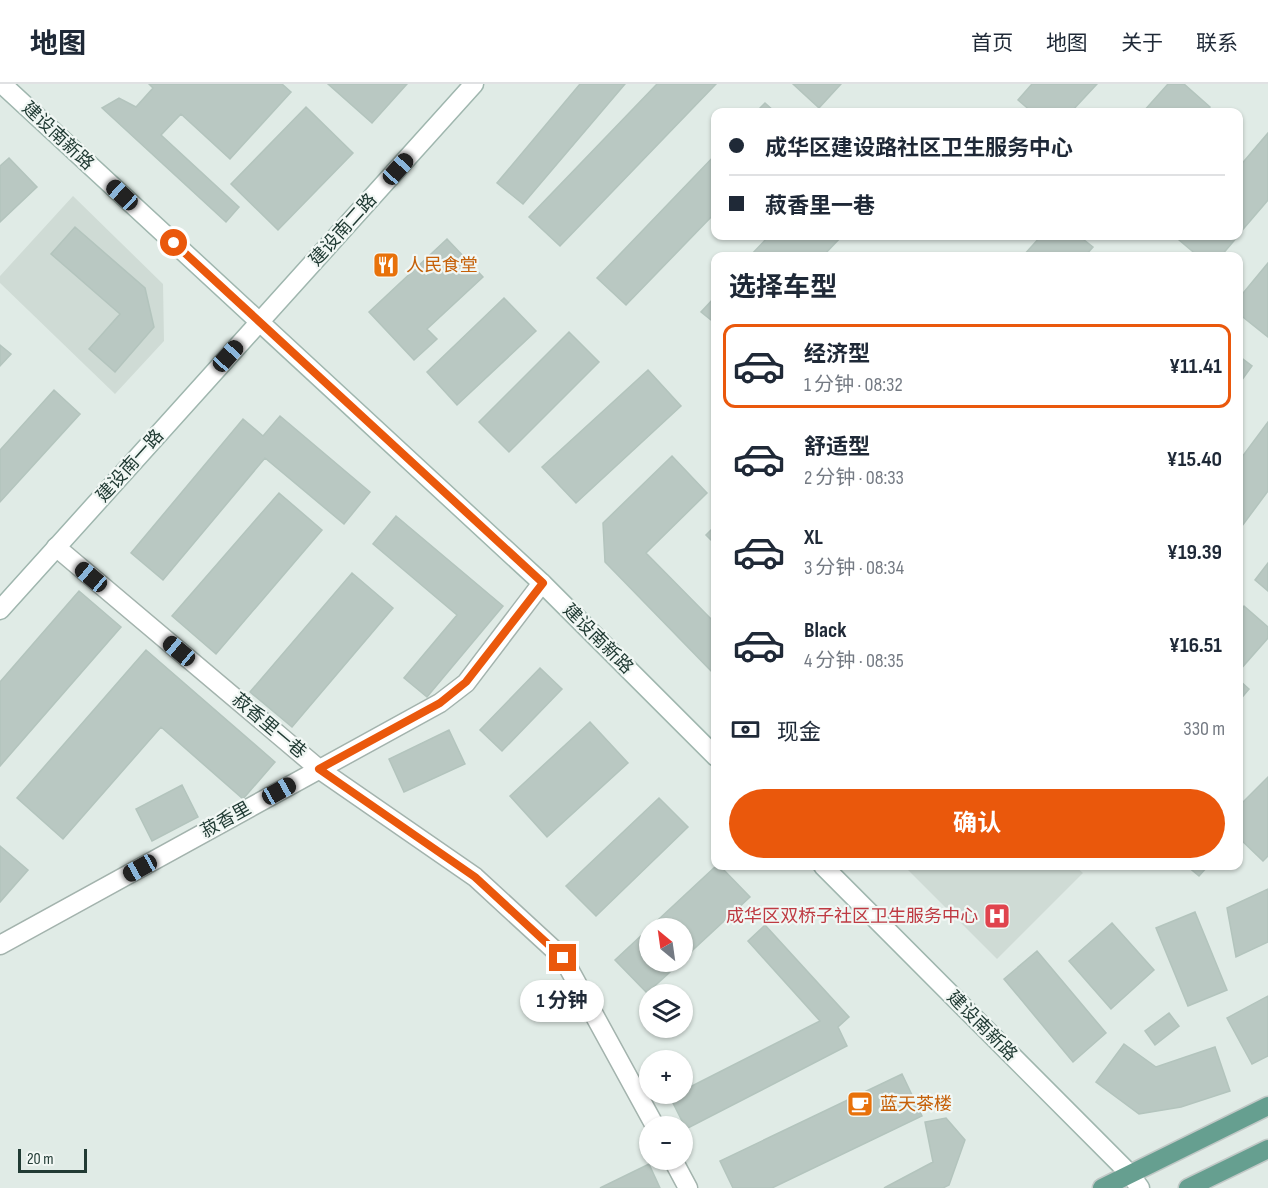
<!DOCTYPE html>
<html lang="zh">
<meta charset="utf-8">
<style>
body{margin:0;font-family:"Sofia Sans Condensed","Noto Sans SC",sans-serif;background:#f2f2f3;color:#1f2937;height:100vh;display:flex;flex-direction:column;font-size:22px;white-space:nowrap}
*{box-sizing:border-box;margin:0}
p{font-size:20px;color:#747a83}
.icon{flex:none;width:33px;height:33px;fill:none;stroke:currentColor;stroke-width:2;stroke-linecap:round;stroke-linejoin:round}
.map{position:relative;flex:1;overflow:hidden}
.drawer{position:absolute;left:711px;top:168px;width:532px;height:618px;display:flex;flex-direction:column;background:#fff;border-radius:12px;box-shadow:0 2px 4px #0004}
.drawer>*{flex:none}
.hud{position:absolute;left:711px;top:24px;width:532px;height:132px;border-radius:12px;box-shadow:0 2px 4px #0004;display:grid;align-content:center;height:132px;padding:0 18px;background:#fff}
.needle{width:39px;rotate:331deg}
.tools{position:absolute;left:639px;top:834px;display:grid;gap:12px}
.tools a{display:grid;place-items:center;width:54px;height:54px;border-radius:50%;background:#fff;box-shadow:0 2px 4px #0004;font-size:30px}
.scale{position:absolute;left:18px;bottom:15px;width:69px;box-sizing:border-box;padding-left:6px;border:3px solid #213b34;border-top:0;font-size:16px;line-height:21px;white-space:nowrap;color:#213b34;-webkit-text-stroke:4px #f1f7f4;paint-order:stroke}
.end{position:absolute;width:27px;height:27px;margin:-14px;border:8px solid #ea580c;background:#fff;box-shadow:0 0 0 3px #fff}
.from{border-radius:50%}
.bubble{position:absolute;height:42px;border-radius:21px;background:#fff;box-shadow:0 2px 4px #0004;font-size:20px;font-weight:700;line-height:42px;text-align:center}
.car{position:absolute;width:18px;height:36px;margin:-18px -9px;border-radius:8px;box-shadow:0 0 4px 2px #0007;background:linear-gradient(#222 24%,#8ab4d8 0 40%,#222 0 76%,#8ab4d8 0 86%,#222 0)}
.hud b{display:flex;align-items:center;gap:21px;height:57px;font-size:22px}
.hud b+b{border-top:2px solid #e0e1e3}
.hud i{width:15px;height:15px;background:#1f2937}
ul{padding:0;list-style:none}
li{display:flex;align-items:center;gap:18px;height:84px;margin:0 12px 9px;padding:0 6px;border:3px solid transparent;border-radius:12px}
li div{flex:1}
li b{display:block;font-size:22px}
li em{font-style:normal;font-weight:700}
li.active{border-color:#ea580c}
li>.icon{width:54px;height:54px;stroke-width:1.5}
h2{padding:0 18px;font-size:27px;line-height:72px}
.pay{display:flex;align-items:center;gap:15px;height:66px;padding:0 18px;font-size:22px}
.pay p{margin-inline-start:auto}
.action{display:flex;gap:12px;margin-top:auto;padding:12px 18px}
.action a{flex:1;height:69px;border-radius:36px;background:#ea580c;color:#fff;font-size:24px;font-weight:700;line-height:69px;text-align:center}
header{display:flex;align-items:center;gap:36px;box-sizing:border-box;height:84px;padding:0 30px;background:#fff;border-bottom:2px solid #e0e1e3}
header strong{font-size:28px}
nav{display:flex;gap:33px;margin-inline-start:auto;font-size:21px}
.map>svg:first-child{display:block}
.built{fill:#cfdbd5}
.building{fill:#b9c8c2;stroke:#b3c4bd;stroke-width:1.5}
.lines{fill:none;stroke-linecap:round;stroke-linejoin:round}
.street-casing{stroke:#a3b3ad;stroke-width:21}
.secondary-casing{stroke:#9fb6ae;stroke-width:21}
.primary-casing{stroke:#c1c8c6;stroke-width:21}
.street{stroke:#fff;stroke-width:18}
.secondary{stroke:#fff;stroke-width:18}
.primary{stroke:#669f90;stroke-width:18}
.route{stroke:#ea580c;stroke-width:8}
.labels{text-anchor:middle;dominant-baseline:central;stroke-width:4.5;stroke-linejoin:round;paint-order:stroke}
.street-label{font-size:18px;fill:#213b34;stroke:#f1f7f4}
.food-label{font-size:18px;fill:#c56008;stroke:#f1f7f4;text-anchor:start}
.health-label{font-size:18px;fill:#be3a42;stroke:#f1f7f4;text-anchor:end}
</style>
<header>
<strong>地图</strong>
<nav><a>首页</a><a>地图</a><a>关于</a><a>联系</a></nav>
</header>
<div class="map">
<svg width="1268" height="1104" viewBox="0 0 1268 1104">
<rect width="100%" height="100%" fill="#e0ebe6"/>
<path class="built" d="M73,112L163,200L164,257L115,310L0,199V192Z
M904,782H1075L1083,789L997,875Z"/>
<path class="building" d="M149,0H282L291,8L230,75L181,30L161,51L239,123L226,138L102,24L119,14L136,23L153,4Z
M328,0H407L372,39Z
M580,0H625L523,120L497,99Z
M657,0H716L560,162L529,133Z
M793,0H841L819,24Z
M1032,0H1097L1071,28H1032L1018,16Z
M1168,0H1184L1210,23L1205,28H1143Z
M765,19L775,28H756Z
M306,23L353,69L278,146L231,100Z
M1268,49V116L1239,150V83Z
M716,70V128L626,221L597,194Z
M9,74L37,103L0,138V82Z
M75,143L145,204L154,243L115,288L89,265L120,230L51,170Z
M769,152H842L823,172H750Z
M1041,152H1079L1093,163L1085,172H1023Z
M1182,152H1238L1221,172H1198L1179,156Z
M447,155L483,193L427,245L437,255L414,276L369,228Z
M1268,179V253L1239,230V214Z
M716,212V240L701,228Z
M504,214L536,247L457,321L427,288Z
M569,248L599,278L509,368L479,338Z
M0,261L11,270L0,282Z
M1239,272L1252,282L1239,300Z
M648,286L681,322L576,419L542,383Z
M54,306L80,330L0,418V366Z
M280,332L370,408L344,440L265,374L163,496L131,469L243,335L263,352Z
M1268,338V407L1239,446V377Z
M672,372L707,409L646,469L716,540L714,590L605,478L603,439Z
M279,409L322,446L216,570L172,532Z
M396,432L503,522L427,613L404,594L457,531L373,460Z
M716,441V461L706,451Z
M1268,479V507L1255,496Z
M352,489L393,524L292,643L250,608Z
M79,507L121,543L0,682V598Z
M1244,522L1268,543V554L1239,587V528Z
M146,566L275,678L243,715L161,643L63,755L17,714Z
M540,584L562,605L502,667L480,646Z
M1239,596L1249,605L1239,617Z
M590,638L628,679L547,753L510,712Z
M449,646L465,680L404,708L389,675Z
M1268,693V772L1263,777L1239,754V722Z
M182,701L198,733L152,757L136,725Z
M659,714L688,743L596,832L566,802Z
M0,762L28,786L0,818Z
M716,782H720L750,813L682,876V844H650V878H681L647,909L615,876Z
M1187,782H1208L1199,792Z
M1268,805V858L1236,873L1227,824Z
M1195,828L1227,906L1188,922L1156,844Z
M1112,839L1154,886L1111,925L1069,877Z
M765,841L849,933L838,943L847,962L686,1045L670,1013L682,1010V1007L820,937L748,857Z
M1037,867L1106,949L1073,978L1004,895Z
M1268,912V972L1252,980L1227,934Z
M1169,929L1179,942L1155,961L1145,947Z
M1124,960L1156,983L1215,963L1230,1007L1181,1023L1139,1030L1096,998Z
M902,990L922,1032L772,1104H733L720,1077Z
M946,1034L965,1056L949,1101L943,1104H884L933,1078L925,1038Z
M649,1080L660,1104H600Z"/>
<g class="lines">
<defs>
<path id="street" d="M56,463L319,685L475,793L563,874L655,1042
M0,861L440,619L466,599L542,499
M673,1076L688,1104"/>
<path id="secondary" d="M2,0L542,499L716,673
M0,526L474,0
M823,782L1130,1090L1140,1104"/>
<path id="primary" d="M1102,1104L1268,1022
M1188,1104L1268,1065"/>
</defs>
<use href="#street" class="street-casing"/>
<use href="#secondary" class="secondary-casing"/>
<use href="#primary" class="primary-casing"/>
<use href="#street" class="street"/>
<use href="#secondary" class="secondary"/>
<use href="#primary" class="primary"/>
</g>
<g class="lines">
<path class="route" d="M174,159L543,499L466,598L440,619L319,685L475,793L563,874"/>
</g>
<defs>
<symbol id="restaurant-square" viewBox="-11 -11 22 22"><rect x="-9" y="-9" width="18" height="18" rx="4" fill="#e8710a" stroke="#f1f7f4"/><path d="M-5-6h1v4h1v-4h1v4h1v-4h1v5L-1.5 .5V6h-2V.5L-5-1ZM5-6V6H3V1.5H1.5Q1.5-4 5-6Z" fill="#fff"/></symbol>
<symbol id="hospital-square" viewBox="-11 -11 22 22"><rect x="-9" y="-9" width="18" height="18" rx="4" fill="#e0444e" stroke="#f1f7f4"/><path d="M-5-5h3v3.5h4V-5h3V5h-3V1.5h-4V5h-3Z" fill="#fff"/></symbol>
<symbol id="cafe-square" viewBox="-11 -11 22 22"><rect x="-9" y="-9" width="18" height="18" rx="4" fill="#e8710a" stroke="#f1f7f4"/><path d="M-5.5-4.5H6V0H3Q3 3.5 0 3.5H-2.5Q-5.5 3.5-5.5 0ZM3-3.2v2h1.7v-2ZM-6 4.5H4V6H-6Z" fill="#fff"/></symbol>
</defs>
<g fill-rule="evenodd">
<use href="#restaurant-square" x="371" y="166" width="30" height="30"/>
<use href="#hospital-square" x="982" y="817" width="30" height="30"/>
<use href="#cafe-square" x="845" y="1005" width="30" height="30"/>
</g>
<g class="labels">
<g class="street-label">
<text transform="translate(58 52) rotate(43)">建设南新路</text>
<text transform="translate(343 146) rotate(-48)">建设南二路</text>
<text transform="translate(130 382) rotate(-48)">建设南一路</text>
<text transform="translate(598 555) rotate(45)">建设南新路</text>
<text transform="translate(269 642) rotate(40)">菽香里一巷</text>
<text transform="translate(226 736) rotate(-29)">菽香里</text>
<text transform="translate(982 942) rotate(45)">建设南新路</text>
</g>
<g class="food-label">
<text x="406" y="181">人民食堂</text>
<text x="880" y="1020">蓝天茶楼</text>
</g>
<g class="health-label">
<text x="978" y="832">成华区双桥子社区卫生服务中心</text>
</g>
</g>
</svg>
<div class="tools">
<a><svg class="needle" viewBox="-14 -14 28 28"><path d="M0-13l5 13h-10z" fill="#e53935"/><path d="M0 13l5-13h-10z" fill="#747a83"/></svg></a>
<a><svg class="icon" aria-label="layers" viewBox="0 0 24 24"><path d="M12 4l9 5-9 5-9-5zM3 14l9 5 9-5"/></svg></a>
<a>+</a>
<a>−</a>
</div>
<div class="scale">20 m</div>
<i class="end from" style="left:174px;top:159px"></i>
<i class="end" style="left:563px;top:874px"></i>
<div class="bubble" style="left:520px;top:896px;width:84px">1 分钟</div>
<i class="car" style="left:398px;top:85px;rotate:42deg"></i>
<i class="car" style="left:122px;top:111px;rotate:313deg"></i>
<i class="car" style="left:228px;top:272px;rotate:42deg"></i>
<i class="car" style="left:91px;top:493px;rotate:310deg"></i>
<i class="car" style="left:179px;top:567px;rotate:310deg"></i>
<i class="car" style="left:279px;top:707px;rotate:61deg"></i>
<i class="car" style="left:140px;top:784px;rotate:241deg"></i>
<div class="hud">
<b><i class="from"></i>成华区建设路社区卫生服务中心</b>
<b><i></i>菽香里一巷</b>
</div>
<section class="drawer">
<h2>选择车型</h2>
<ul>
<li class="active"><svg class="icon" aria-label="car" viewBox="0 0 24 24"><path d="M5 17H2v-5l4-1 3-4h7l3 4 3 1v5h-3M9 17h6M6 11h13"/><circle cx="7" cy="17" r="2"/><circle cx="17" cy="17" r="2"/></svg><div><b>经济型</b><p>1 分钟 · 08:32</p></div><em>¥11.41</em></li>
<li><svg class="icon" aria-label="car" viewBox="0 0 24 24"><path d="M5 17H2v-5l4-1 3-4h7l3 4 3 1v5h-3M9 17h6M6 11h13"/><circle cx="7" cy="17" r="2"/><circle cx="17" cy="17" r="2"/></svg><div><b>舒适型</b><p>2 分钟 · 08:33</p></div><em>¥15.40</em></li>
<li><svg class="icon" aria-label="car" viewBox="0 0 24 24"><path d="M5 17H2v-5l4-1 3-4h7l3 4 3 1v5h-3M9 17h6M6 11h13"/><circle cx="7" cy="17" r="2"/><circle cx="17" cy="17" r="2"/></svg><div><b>XL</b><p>3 分钟 · 08:34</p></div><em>¥19.39</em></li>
<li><svg class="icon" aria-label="car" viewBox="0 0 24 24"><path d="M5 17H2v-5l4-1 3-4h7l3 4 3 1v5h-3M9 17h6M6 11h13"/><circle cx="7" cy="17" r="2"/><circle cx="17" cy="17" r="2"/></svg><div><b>Black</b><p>4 分钟 · 08:35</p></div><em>¥16.51</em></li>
</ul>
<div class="pay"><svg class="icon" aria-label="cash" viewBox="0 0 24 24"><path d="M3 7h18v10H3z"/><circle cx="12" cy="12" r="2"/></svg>现金<p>330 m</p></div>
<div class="action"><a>确认</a></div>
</section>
</div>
